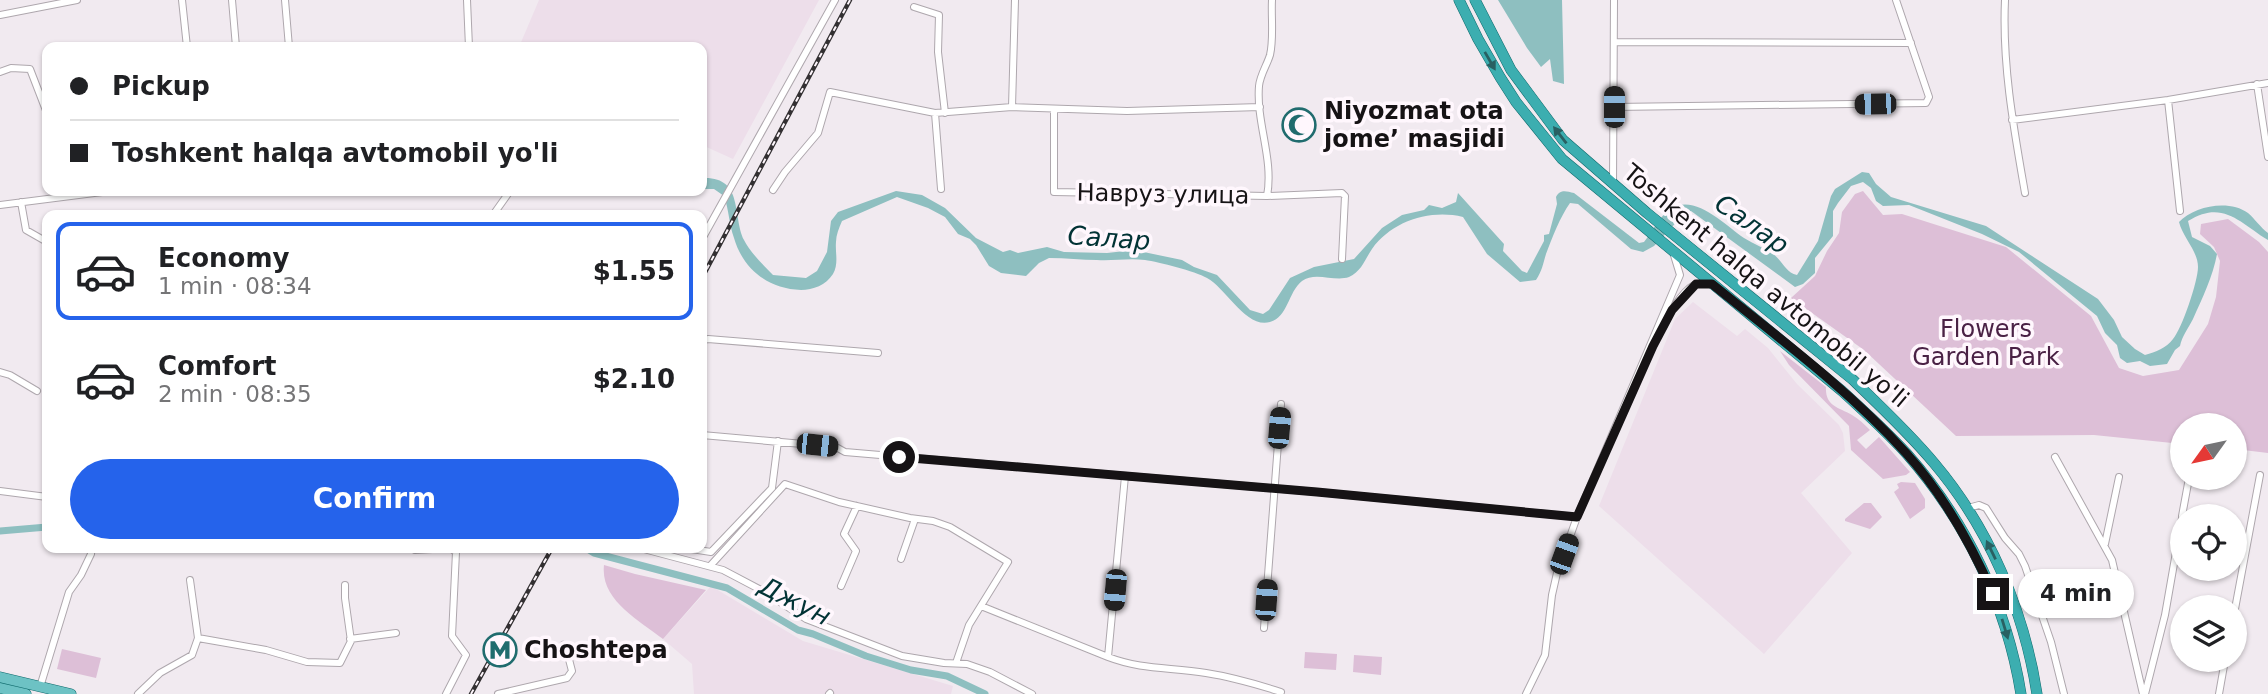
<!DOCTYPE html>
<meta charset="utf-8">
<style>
body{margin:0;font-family:"DejaVu Sans",sans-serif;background:#f6f6f6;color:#202124;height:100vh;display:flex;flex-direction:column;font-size:26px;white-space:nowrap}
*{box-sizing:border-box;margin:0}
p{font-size:23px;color:#757577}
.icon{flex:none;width:38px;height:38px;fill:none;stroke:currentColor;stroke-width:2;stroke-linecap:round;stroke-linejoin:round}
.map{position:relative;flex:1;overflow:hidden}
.panel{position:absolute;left:42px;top:210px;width:665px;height:343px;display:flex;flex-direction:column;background:#fff;border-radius:14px;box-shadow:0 2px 5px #0004}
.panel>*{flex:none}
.banner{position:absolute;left:42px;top:42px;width:665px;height:154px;border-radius:14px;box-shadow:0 2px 5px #0004;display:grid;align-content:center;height:154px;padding:0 28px;background:#fff}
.needle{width:46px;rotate:237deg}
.buttons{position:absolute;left:2170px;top:413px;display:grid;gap:14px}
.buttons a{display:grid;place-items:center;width:77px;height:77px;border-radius:50%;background:#fff;box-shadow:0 2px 5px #0004;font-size:35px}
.end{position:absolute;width:32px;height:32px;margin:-16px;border:9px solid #161315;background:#fff;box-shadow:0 0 0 4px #fff}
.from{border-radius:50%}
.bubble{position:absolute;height:49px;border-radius:24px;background:#fff;box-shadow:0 2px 5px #0004;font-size:23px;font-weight:600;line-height:49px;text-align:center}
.car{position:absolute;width:21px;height:42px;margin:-21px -10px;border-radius:9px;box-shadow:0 0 5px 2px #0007;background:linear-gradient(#222 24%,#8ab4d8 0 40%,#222 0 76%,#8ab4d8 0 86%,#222 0)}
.banner b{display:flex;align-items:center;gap:24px;height:66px;font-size:26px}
.banner b+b{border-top:2px solid #e0e0e0}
.banner i{width:18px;height:18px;background:#202124}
ul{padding:12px 0 0;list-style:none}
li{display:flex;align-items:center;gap:21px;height:98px;margin:0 14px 10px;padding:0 14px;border:4px solid transparent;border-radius:14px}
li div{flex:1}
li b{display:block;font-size:26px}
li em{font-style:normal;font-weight:600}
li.current{border-color:#2563eb}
li>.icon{width:63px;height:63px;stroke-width:1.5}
.primary-button{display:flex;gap:14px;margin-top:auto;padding:14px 28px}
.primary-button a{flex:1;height:80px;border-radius:42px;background:#2563eb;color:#fff;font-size:28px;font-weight:600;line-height:80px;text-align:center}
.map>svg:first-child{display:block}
.built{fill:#eddeea}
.green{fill:#ddbfd7}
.water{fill:#8ebfc0}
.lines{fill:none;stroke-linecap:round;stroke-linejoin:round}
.canal{stroke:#8ebfc0;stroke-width:7}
.minor-casing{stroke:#aea7ad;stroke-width:8}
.primary-casing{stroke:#106b6d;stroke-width:11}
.trunk-casing{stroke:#106b6d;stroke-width:11}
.minor{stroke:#fff;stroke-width:6}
.primary{stroke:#6dc2c4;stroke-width:10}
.trunk{stroke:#3caeb0;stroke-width:10}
.rail-casing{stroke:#333032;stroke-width:4.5}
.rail{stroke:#fff7fd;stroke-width:2;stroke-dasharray:5;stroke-linecap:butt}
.oneway{fill:#296062}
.route{stroke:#161315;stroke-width:9}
.labels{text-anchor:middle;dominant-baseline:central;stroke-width:7;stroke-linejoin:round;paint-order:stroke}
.poi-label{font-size:24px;font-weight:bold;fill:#161315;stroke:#fff7fd;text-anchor:start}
.street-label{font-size:24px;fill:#161315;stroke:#fff7fd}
.park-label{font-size:24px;fill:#4a2145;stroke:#fff7fd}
.water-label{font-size:26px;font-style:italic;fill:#023335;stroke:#fff7fd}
</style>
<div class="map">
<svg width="2268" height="694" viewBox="0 0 2268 694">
<rect width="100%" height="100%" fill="#f1eaf0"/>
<path class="built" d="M539,0H819L733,159L702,145V47H519Z
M1693,302L1737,336L1745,329L1768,348L1797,384L1839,425L1843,433L1845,451L1801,493L1852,553L1764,654L1599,506L1675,319Z
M711,586L803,641L953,686L951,694H694L692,664L663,639Z"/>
<path class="green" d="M1863,191L1883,215L1902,214L2006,247L2091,316L2119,368L2143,376L2179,370L2208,324L2216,297L2220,261L2214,247L2200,234L2201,224L2228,219L2259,242L2268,252V453L2235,449V425H2182V444L2094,435L1956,436L1864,350L1791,298L1815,276L1827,251L1839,233L1842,212L1855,194Z
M1780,351L1826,387C1825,406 1838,407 1852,415C1859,419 1864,424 1870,430L1857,440L1866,449L1879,437L1910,472L1906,475L1883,479L1851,450L1849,426L1789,365Z
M1901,482L1915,483L1925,499V508L1910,519L1894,492L1899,488L1897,484Z
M1864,503H1871L1882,517L1870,529L1845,521V519Z
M604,565L635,574L706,590L663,639C639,620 600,600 604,565Z
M62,649L101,658L96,678L57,669Z
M1305,652L1337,654L1336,670L1304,668Z
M1354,655L1382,657L1381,675L1353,672Z"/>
<path class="water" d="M1498,0H1562L1564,84L1553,81L1550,59L1541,67L1527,48Z
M1862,172L1869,173L1876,184L1891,197L1986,226L2035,258L2098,299L2114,320L2122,337L2135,349L2145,355C2156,352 2166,348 2173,339C2182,329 2198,281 2198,267C2198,251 2183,238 2179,222C2194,206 2229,199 2248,213C2255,219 2260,227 2268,233V240C2240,223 2223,199 2188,221L2192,237L2210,246L2217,254C2213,276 2202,299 2193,319C2188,329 2182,336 2180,346L2175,350L2167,364L2150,366L2140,361L2127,363L2120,358L2117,345L2105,333L2097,316L2019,252L1982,234L1909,205L1883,206L1876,201L1871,188L1863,182L1851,186L1838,203L1833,211V236L1815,258V273L1803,284L1795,287L1691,211L1686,212L1654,246L1643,252L1631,249L1578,204L1570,203C1560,217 1552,238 1546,254C1543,264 1542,271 1536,280L1520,282L1487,254L1463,217C1430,209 1392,221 1372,249C1365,259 1362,271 1349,277C1334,282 1315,271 1302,281C1288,292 1288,317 1270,322C1246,329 1226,288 1207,278C1195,271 1159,262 1145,260C1129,258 1113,261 1097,260C1082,260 1066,258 1049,258L1039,263L1026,276L1001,273L989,266L976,245L970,239L958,234L945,217L928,208L897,197L842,221C839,228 836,235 836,242C835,253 839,263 833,274C826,285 813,290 801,290C768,289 743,269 734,238C729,224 729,210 724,196L714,189H702V178C744,176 732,215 744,240C750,252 763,265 773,275L806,278L817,271L827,252L831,221L838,212L896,191L922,195L945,208L976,238L1003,252L1010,250L1018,253L1047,247L1064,252L1107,253L1134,250L1182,260L1194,267L1217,275L1250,310L1263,314L1269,310L1290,278L1314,267L1354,259L1382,228L1402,215L1424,210L1429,205L1442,208L1456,202L1458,193L1504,244L1503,251L1522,271L1527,273L1544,241V235L1549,234L1557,204L1556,197C1560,189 1566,191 1574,193L1639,243L1644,242C1652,232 1660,215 1672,208C1696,194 1726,226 1744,238C1754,244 1764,248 1773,254C1783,261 1785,272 1797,275L1818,241L1831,196L1835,189Z"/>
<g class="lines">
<path class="canal" d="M0,531L47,527
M586,548L594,553L727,588L798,630L813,634L866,656L911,670L947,676L985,694"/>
<defs>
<path id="minor" d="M182,0L187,47
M232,0L236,47
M285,0L289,47
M467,0L469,47
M2005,0C2002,65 2014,130 2025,193
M914,7L939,15L938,52L945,113
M0,15L77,0
M1615,42L1911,43
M0,72L11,68L30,69L47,113
M2257,84L2268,157
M2168,100L2180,211
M1012,107L1015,0
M1614,107L1926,103L1929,97L1896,0
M1054,109V192L1267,196L1342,193L1345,196L1342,259
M935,113L941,189
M2012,120L2168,100L2268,83
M1613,184L1614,0
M773,190L785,172L818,133L830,92L935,113L1012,107L1127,111L1260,107
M1267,196C1274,159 1256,123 1259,86C1260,75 1267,65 1270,55C1274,38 1271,17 1272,0
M21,202L26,230L47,242
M0,205L110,191
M493,215L510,191
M702,239L835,0
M1658,336C1666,321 1679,293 1694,285C1699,283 1706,284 1711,284
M702,341L708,339L878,353
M0,372L10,375L37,391
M702,435L836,447L845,452L1317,492L1577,517
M2055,457L2112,560L2143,694
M0,491L47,497
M1968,508L1979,505L1986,508L2005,538L2019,554L2025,566L2051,642L2064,694
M2182,516L2189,478
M2105,544L2119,477
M640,548L723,570L763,591L806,619L902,656L944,663L967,664L990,672L1032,694
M685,548L711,552L772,488L778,441
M415,550L450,548L456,552L452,636L466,655L446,694
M901,559L915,519
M710,566L785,484L839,502L910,518L933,521L950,527L1008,562L969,625L956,663
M841,586L856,551L844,534L857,506
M981,606L1108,657L1125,476
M2235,609L2260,475
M1264,628L1281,404
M198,638L266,650L307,662L340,663L351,641L345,598V585
M350,639L396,633
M1108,657C1142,670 1171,667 1206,673C1232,677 1256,684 1281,692
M40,687L69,592L81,575L91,554
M138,694L160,673L192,655L198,638L190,580
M498,694L567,678L572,671L566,648L563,645
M829,694L830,693
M1526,694L1545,655L1552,595L1557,573L1577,517L1680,275L1673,252
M2145,694L2165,615L2182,518
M2219,694L2225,660"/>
<path id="primary" d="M0,677L71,694
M0,688L26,694"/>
<path id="trunk" d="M1459,0L1478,39L1500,77L1516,102L1562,159L1842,391C1864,411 1887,432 1907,454C1966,521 2007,606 2021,694
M1475,0L1511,70L1563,140L1647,213L1852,379C1880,406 1909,433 1934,463C1989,528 2024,610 2037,694"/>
</defs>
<use href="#minor" class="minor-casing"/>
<use href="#primary" class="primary-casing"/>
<use href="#trunk" class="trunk-casing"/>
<use href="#minor" class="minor"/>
<use href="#primary" class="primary"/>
<use href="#trunk" class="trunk"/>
<defs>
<path id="rail" d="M702,278L850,0
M471,694L552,548"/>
</defs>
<use href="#rail" class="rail-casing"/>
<use href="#rail" class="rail"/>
</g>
<defs><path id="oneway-solid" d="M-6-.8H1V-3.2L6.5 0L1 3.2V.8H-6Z" transform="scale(1.75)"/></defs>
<g class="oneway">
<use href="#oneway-solid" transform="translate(1490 61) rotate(60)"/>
<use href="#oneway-solid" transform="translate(1560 135) rotate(-128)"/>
<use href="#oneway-solid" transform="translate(1991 550) rotate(-116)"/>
<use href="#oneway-solid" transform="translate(2005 629) rotate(73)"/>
</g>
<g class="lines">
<path class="route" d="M899,457L1317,492L1577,517L1653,346L1672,310L1696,284H1712C1779,338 1849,390 1906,453C1943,494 1971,544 1993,594"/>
</g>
<defs>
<symbol id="mosque-ring" viewBox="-11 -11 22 22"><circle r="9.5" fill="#fff7fd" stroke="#206c6e" stroke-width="1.5"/><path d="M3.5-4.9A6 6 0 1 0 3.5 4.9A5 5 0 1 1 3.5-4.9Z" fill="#206c6e"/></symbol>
<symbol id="metro-ring" viewBox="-11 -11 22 22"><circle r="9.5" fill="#fff7fd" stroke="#206c6e" stroke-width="1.5"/><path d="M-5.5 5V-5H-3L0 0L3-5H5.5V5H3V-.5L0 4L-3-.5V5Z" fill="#206c6e"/></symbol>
</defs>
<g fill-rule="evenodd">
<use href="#mosque-ring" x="1280" y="106" width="38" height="38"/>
<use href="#metro-ring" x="481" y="631" width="38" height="38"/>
</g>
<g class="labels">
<g class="poi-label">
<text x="1324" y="111">Niyozmat ota<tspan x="1324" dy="28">jome’ masjidi</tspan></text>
<text x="524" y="650">Choshtepa</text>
</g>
<g class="street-label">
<text transform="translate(1163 194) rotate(1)">Навруз улица</text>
<text transform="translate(1766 286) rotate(40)">Toshkent halqa avtomobil yo'li</text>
</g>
<g class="park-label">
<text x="1986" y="329">Flowers<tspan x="1986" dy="28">Garden Park</tspan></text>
</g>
<g class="water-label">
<text transform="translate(1752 224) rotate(35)">Салар</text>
<text transform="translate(1109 238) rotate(4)">Салар</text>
<text transform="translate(795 601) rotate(27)">Джун</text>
</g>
</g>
</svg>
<div class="buttons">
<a><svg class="needle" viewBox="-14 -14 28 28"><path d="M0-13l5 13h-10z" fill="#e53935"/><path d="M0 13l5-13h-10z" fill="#757577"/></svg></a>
<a><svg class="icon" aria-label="locate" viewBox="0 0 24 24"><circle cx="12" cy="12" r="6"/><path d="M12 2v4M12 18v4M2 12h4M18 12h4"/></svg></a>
<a><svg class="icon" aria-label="layers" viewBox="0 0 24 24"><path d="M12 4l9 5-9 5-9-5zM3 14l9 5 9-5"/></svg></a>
</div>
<i class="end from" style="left:899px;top:457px"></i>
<i class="end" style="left:1993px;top:594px"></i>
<div class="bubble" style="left:2018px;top:569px;width:116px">4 min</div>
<i class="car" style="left:1875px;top:104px;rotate:269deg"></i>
<i class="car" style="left:1614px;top:107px;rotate:0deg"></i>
<i class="car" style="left:1279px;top:428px;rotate:5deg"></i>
<i class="car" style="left:817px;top:445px;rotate:96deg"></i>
<i class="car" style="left:1564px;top:554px;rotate:20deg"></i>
<i class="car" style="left:1115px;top:590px;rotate:185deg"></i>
<i class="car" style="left:1266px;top:600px;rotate:4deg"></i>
<div class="banner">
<b><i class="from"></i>Pickup</b>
<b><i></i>Toshkent halqa avtomobil yo'li</b>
</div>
<section class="panel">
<ul>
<li class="current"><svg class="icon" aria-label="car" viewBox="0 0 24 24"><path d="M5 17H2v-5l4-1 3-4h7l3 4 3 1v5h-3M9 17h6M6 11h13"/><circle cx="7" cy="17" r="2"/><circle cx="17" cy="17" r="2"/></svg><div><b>Economy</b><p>1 min · 08:34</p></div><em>$1.55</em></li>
<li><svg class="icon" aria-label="car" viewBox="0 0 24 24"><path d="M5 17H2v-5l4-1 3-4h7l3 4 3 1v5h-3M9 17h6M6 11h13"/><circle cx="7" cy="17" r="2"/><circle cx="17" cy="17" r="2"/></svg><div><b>Comfort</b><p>2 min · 08:35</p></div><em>$2.10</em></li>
</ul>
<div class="primary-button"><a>Confirm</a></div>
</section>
</div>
